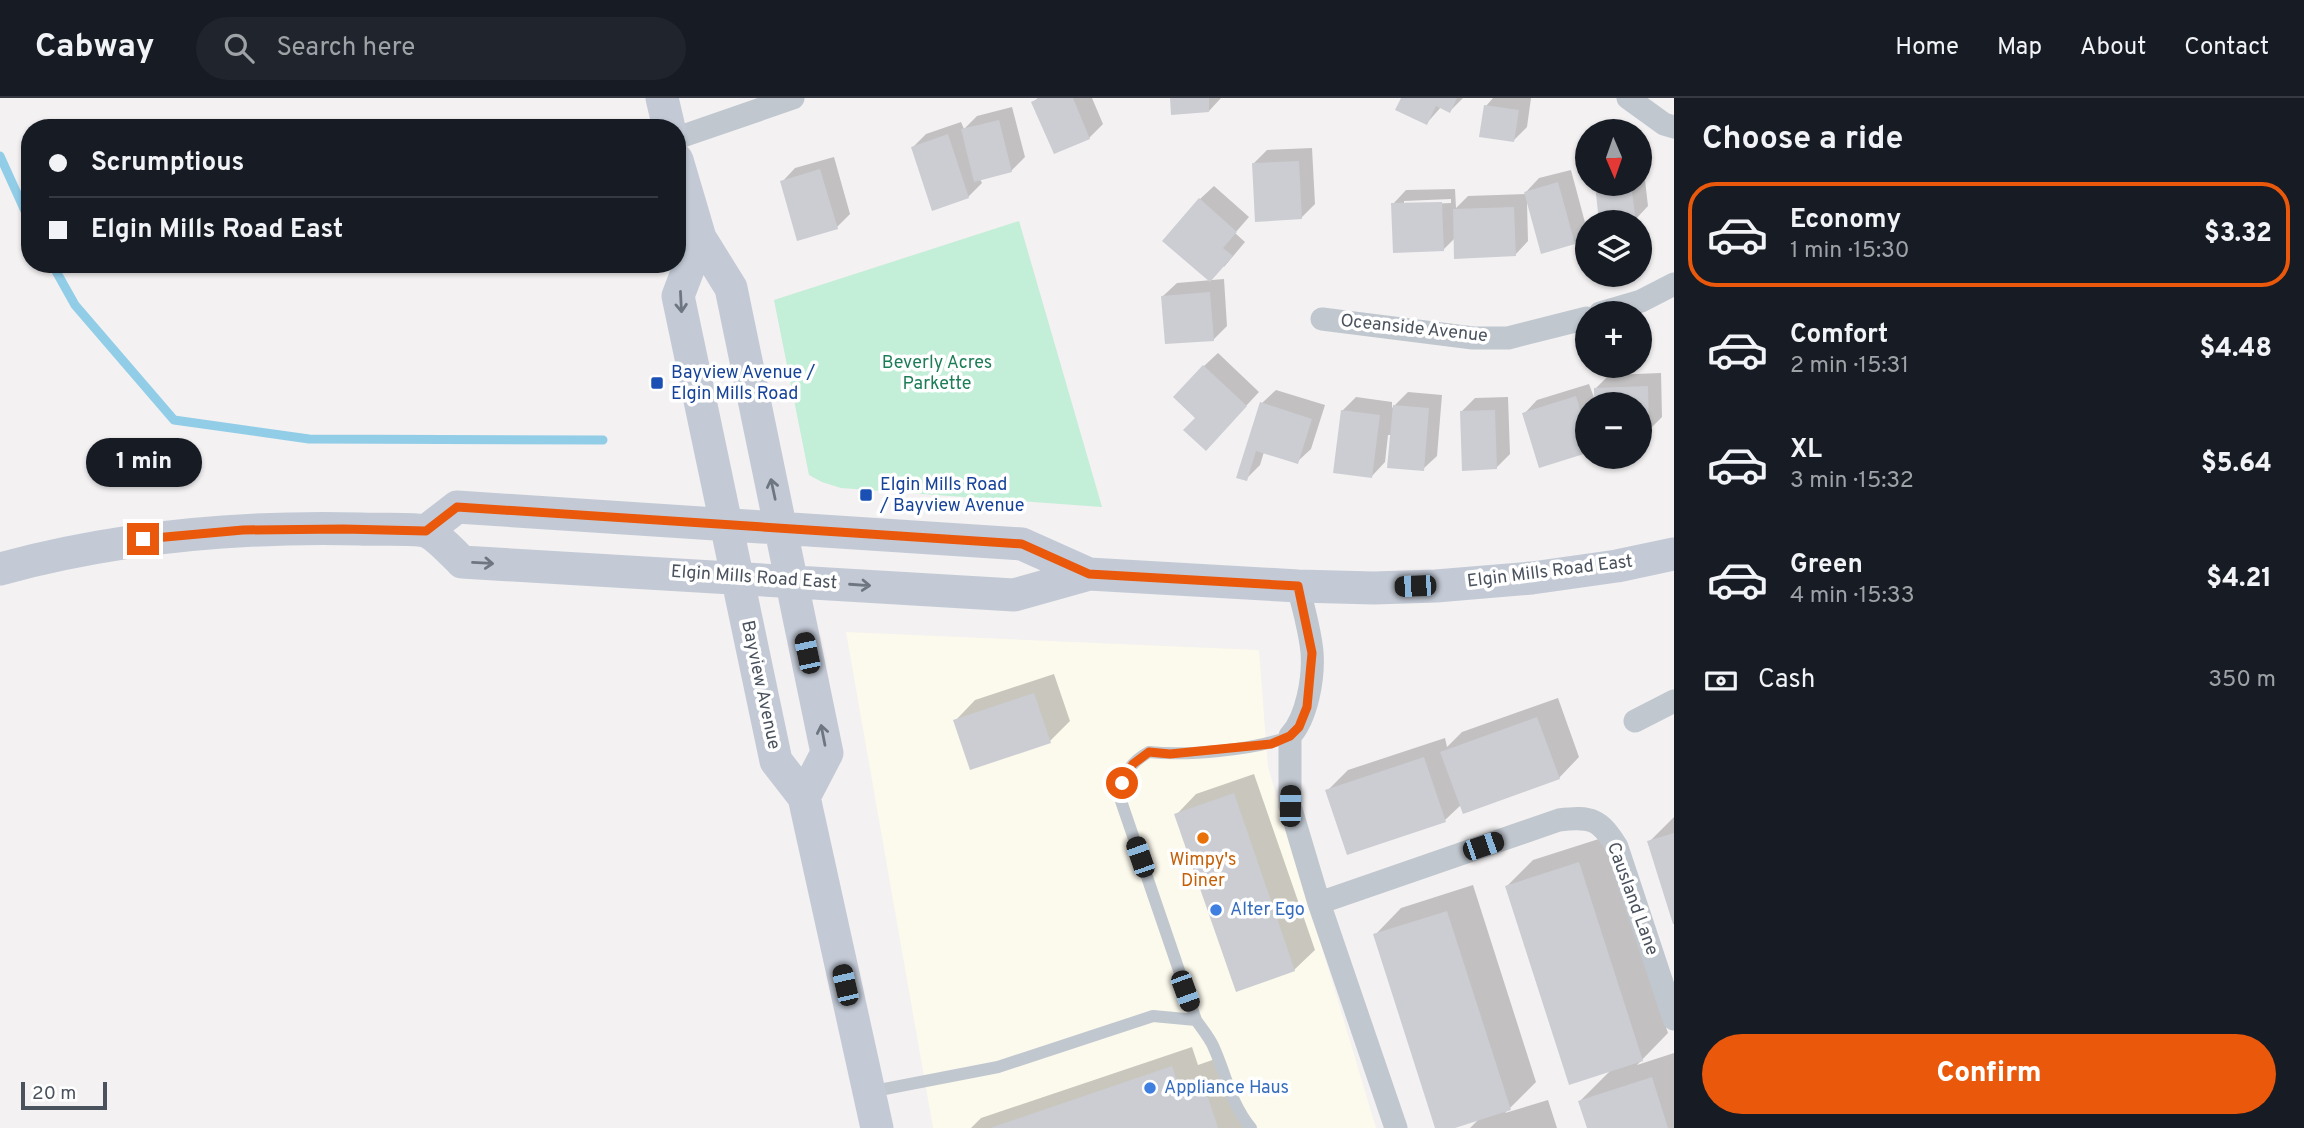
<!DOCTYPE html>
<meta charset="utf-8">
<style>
body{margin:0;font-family:Overpass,sans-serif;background:#20242c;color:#f1f3f6;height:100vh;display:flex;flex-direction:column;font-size:26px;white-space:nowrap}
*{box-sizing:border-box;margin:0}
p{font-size:23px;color:#9ea1a6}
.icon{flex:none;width:38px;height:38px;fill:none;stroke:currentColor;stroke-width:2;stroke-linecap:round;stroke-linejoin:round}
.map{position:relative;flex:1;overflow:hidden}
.sheet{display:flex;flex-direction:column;background:#171b24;width:630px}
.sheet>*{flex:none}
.top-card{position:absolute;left:21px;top:21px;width:665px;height:154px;border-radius:28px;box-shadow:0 2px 5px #0004;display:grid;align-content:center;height:154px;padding:0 28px;background:#171b24}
.needle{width:46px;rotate:178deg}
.tools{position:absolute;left:1575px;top:21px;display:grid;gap:14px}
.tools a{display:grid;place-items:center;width:77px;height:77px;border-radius:50%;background:#171b24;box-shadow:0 2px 5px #0004;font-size:35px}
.scale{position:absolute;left:21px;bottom:18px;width:86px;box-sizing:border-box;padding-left:7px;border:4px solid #4a525e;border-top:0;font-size:19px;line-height:24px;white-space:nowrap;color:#4a525e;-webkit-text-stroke:5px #fff;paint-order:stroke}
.end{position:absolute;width:32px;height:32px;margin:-16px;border:9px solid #ea580c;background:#fff;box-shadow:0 0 0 4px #fff}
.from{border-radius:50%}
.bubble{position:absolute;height:49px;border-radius:24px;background:#171b24;box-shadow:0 2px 5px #0004;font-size:23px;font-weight:800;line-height:49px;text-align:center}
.car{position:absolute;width:21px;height:42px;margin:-21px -10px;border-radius:9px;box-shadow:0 0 5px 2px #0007;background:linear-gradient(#222 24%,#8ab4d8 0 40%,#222 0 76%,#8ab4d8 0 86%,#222 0)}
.top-card b{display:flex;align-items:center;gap:24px;height:66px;font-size:26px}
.top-card b+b{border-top:2px solid #363941}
.top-card i{width:18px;height:18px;background:#f1f3f6}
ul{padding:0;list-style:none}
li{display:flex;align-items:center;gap:21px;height:105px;margin:0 14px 10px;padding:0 14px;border:4px solid transparent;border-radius:28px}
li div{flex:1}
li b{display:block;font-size:26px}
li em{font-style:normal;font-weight:800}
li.active{border-color:#ea580c}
li>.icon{width:63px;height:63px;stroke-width:1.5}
h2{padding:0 28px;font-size:32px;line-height:84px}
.pay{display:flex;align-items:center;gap:18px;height:77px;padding:0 28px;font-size:26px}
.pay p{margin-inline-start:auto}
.button{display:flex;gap:14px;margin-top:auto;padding:14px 28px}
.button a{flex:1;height:80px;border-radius:42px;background:#ea580c;color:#fff;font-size:28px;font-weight:800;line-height:80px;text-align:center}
header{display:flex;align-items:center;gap:42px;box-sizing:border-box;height:98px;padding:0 35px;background:#171b24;border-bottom:2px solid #363941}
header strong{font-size:33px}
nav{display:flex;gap:38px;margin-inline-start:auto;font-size:24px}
.search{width:490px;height:63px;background:#20242c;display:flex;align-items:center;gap:18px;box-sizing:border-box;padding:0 24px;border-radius:38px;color:#9ea1a6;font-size:26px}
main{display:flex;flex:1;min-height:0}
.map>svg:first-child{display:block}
.commercial{fill:#fcf9ed}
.green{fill:#c3eed8}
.shadow{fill:#0003;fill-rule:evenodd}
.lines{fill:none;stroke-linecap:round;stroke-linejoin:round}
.stream{stroke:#92cde8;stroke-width:9}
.building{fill:#cbcdd3}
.lane{stroke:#c0c7cf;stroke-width:12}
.street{stroke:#c0c7cf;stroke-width:23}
.secondary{stroke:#c3cad6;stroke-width:33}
.oneway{stroke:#6e7682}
.route{stroke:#ea580c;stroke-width:9}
.transit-dot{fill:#1a4fb4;stroke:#fff;stroke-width:2.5}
.food-dot{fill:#e8710a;stroke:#fff;stroke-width:2.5}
.shop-dot{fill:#3f7fe0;stroke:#fff;stroke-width:2.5}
.labels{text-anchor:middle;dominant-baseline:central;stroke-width:7;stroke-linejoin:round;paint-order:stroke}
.street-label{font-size:18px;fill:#4a525e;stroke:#fff}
.park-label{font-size:18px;fill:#1d7d57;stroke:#fff}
.transit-label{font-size:18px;fill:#164399;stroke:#fff;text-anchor:start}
.food-label{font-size:18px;fill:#c56008;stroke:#fff}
.shop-label{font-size:18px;fill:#366cbe;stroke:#fff;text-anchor:start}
</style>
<header>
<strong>Cabway</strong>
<div class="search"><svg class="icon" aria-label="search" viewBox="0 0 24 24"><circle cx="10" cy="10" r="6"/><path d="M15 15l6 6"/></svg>Search here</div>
<nav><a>Home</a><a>Map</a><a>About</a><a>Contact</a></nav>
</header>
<main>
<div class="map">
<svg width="1674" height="1030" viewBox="0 0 1674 1030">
<rect width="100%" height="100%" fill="#f3f1f1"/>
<path class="commercial" d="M846,534L1259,552L1268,669L1376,1030H933Z"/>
<path class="green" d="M1019,123L1102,409L841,390L822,384L809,377L774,202Z"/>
<path class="shadow" d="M1038,0H1092L1103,26L1089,40L1033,4Z
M1171,0H1221L1209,13Z
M1403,0H1463L1450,13L1441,9L1427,25Z
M1493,0H1531L1527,29L1513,43L1486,8Z
M1012,9L1025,59L1011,73L980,81L982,85L968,99L913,49L926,36L961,24L964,31L977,18Z
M1312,50L1315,106L1301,120L1254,65L1267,52Z
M1640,56H1642L1648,108L1635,122L1601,124L1596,86H1640Z
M834,59L850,116L837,129L782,84L795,70Z
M1571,72L1587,132L1574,145L1527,105L1528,143L1515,157L1455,140L1443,152L1393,106L1406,92L1455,91L1456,110L1468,98L1526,96V94L1539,80ZM1451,101V105L1404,107V103Z
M1214,88L1249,119L1235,135L1245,144L1224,169L1200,101Z
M1224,181L1227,228L1213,242L1163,198L1177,185Z
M1218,255L1259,294L1219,337L1198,320L1204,268Z
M1661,275L1662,319L1648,333H1640V306H1587V353L1540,368L1524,316L1537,302L1589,286L1595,302V291L1609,277Z
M1276,292L1325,307L1311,351L1297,364L1264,354L1260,367L1246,381L1262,305Z
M1408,294L1442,297L1437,358L1423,371L1392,337H1388L1385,364L1372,378L1342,313L1356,299L1392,304V310Z
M1508,299L1510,356L1496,370L1461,314L1475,300Z
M1054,576L1070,623L1050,643L955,623L975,602Z
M1558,600L1579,659L1559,680L1461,707L1445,722L1327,693L1348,672L1445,640L1447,649L1462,634Z
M1254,676L1315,852L1294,872L1176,717L1196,696Z
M1674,719V822L1649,744Z
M1605,739L1668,935L1637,967L1674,955V1030H1589L1580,1003L1611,972L1507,788L1533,762Z
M1473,787L1536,984L1505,1015L1548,1002L1557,1030H1470L1480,1020L1449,1030H1437L1375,837L1401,810Z
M1192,949L1198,967L1221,959L1245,1030H971L981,1020Z"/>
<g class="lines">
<path class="stream" d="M0,58L30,124
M52,166L75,207L174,322L309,341L603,342"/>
</g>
<path class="building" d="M1040,0H1073L1090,41L1054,56L1031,4Z
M1170,0H1209V14L1171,17Z
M1401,0H1457L1450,15L1436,8L1427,27L1395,12Z
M1484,7L1519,12L1514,44L1479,39Z
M999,22L1012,74L974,84L961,31Z
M948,36L969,100L932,113L911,49Z
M1299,63L1302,121L1255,124L1252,65Z
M820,71L838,131L797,143L780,83Z
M1558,84L1575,146L1541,156L1524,94Z
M1595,86H1631L1636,124H1599Z
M1199,100L1237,134L1223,150L1233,158L1210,184L1162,143Z
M1442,104L1444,153L1393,155L1391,105Z
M1514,109L1516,158L1454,161L1453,111Z
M1210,194L1214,243L1165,246L1161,198Z
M1203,267L1247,308L1206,353L1183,332L1195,320L1173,299Z
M1648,288L1649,334L1640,335V306H1594V290Z
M1576,298L1587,334V355L1539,370L1522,315Z
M1260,304L1312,321L1298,366L1256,353L1247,383L1236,380Z
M1393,307L1429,310L1424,373L1387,370Z
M1341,312L1380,317L1372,380L1333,375Z
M1495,312L1497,371L1462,373L1460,313Z
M1034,595L1051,645L970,672L953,622Z
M1537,619L1560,681L1463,716L1440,654Z
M1424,659L1446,724L1347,757L1325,692Z
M1234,695L1295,873L1236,894L1174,716Z
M1674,735V826H1673L1647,743Z
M1579,764L1643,963L1569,987L1505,788Z
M1447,813L1511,1012L1455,1030H1435L1373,836Z
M1172,968L1178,986L1201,978L1218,1030H990Z
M1652,979L1668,1030H1587L1578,1003Z"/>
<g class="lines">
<path class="lane" d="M1196,922C1202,931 1210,940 1214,950C1227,979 1230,1004 1251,1030
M869,994L998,969L1153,918L1196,922L1120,700C1120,679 1131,664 1149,654C1187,658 1256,652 1290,638"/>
<path class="street" d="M1628,0L1664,26L1674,29
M677,40L793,0
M1600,215L1641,203L1674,186
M1322,221L1473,240H1508L1587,220
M1298,488C1303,509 1310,532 1312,554C1314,579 1307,620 1290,638V708L1319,805L1396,1030
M1635,623L1674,603
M1319,805L1559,722C1591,718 1600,721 1617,749L1674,921"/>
<path class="secondary" d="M662,0L669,30
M677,62L700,140L731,190L827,655L804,699
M700,140L678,198L776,663L804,699L877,1030
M426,433L457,409L1022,446L1089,476
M0,471C117,439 240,428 361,431C375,432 414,430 425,433C435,436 454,456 462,464L1014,497L1089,476L1298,488L1374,490L1436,488L1532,480L1617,468L1674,456"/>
</g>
<defs><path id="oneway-shaft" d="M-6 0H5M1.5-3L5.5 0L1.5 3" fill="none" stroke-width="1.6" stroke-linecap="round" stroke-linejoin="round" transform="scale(1.75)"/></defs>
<g class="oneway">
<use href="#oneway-shaft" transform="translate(681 204) rotate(87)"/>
<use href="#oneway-shaft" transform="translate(773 391) rotate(-102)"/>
<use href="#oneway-shaft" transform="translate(483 465) rotate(3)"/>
<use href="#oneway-shaft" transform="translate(860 487) rotate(4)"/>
<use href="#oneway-shaft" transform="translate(823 637) rotate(-101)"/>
</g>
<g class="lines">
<path class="route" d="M143,441L243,432L343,431L426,433L457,409L1022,446L1089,476L1298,488L1312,555L1307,609L1299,629L1290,638L1271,646L1170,656L1149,654L1133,666L1122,685"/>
</g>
<g class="transit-dot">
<rect x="650" y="278" width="14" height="14" rx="3.5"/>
<rect x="859" y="390" width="14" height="14" rx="3.5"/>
</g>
<circle class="food-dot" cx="1203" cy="740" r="7"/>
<g class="shop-dot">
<circle cx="1216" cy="812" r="7"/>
<circle cx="1150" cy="990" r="7"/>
</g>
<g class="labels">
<g class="street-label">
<text transform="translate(1414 231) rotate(6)">Oceanside Avenue</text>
<text transform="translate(1550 474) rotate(-7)">Elgin Mills Road East</text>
<text transform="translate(754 480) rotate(4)">Elgin Mills Road East</text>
<text transform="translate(760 587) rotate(78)">Bayview Avenue</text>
<text transform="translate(1632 801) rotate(70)">Causland Lane</text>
</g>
<g class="park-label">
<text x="937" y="265">Beverly Acres<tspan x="937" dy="21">Parkette</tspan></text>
</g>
<g class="transit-label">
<text x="671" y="275">Bayview Avenue /<tspan x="671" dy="21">Elgin Mills Road</tspan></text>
<text x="880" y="387">Elgin Mills Road<tspan x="880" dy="21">/ Bayview Avenue</tspan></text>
</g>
<g class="food-label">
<text x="1203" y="762">Wimpy's<tspan x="1203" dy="21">Diner</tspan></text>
</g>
<g class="shop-label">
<text x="1230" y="812">Alter Ego</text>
<text x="1164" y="990">Appliance Haus</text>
</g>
</g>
</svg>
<div class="tools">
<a><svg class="needle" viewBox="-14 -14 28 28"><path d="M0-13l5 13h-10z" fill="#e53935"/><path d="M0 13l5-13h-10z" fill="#9ea1a6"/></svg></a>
<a><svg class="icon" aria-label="layers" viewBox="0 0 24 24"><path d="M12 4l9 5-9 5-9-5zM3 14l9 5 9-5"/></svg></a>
<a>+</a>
<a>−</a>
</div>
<div class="scale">20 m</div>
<i class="end from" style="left:1122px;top:685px"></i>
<i class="end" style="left:143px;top:441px"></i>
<div class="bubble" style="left:86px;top:340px;width:116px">1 min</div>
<i class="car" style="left:1415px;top:488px;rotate:268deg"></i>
<i class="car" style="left:807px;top:555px;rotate:348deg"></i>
<i class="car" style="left:1290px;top:708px;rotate:1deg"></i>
<i class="car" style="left:1483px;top:748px;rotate:71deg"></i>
<i class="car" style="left:1140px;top:759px;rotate:341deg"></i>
<i class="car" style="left:845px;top:887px;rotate:347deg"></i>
<i class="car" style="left:1185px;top:893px;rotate:160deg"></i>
<div class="top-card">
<b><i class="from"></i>Scrumptious</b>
<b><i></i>Elgin Mills Road East</b>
</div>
</div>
<section class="sheet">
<h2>Choose a ride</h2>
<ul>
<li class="active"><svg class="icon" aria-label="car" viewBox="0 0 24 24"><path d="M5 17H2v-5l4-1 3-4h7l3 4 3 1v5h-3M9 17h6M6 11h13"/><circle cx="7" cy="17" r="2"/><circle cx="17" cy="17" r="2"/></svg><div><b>Economy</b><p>1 min · 15:30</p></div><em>$3.32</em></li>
<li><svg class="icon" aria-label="car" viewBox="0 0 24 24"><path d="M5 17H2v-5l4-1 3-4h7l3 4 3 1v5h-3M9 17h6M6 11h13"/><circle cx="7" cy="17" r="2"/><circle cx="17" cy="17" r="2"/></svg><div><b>Comfort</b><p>2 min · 15:31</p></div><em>$4.48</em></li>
<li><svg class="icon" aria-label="car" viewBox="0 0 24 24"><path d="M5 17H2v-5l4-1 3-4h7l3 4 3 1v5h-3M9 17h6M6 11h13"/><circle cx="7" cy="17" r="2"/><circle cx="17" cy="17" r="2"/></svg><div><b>XL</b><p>3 min · 15:32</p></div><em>$5.64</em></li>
<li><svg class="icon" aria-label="car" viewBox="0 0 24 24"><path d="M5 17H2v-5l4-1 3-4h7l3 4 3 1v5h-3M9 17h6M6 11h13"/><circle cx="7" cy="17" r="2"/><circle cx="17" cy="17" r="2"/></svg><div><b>Green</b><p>4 min · 15:33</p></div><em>$4.21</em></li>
</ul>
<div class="pay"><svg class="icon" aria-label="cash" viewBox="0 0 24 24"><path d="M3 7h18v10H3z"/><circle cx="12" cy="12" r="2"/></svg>Cash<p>350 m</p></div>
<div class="button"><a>Confirm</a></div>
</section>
</main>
